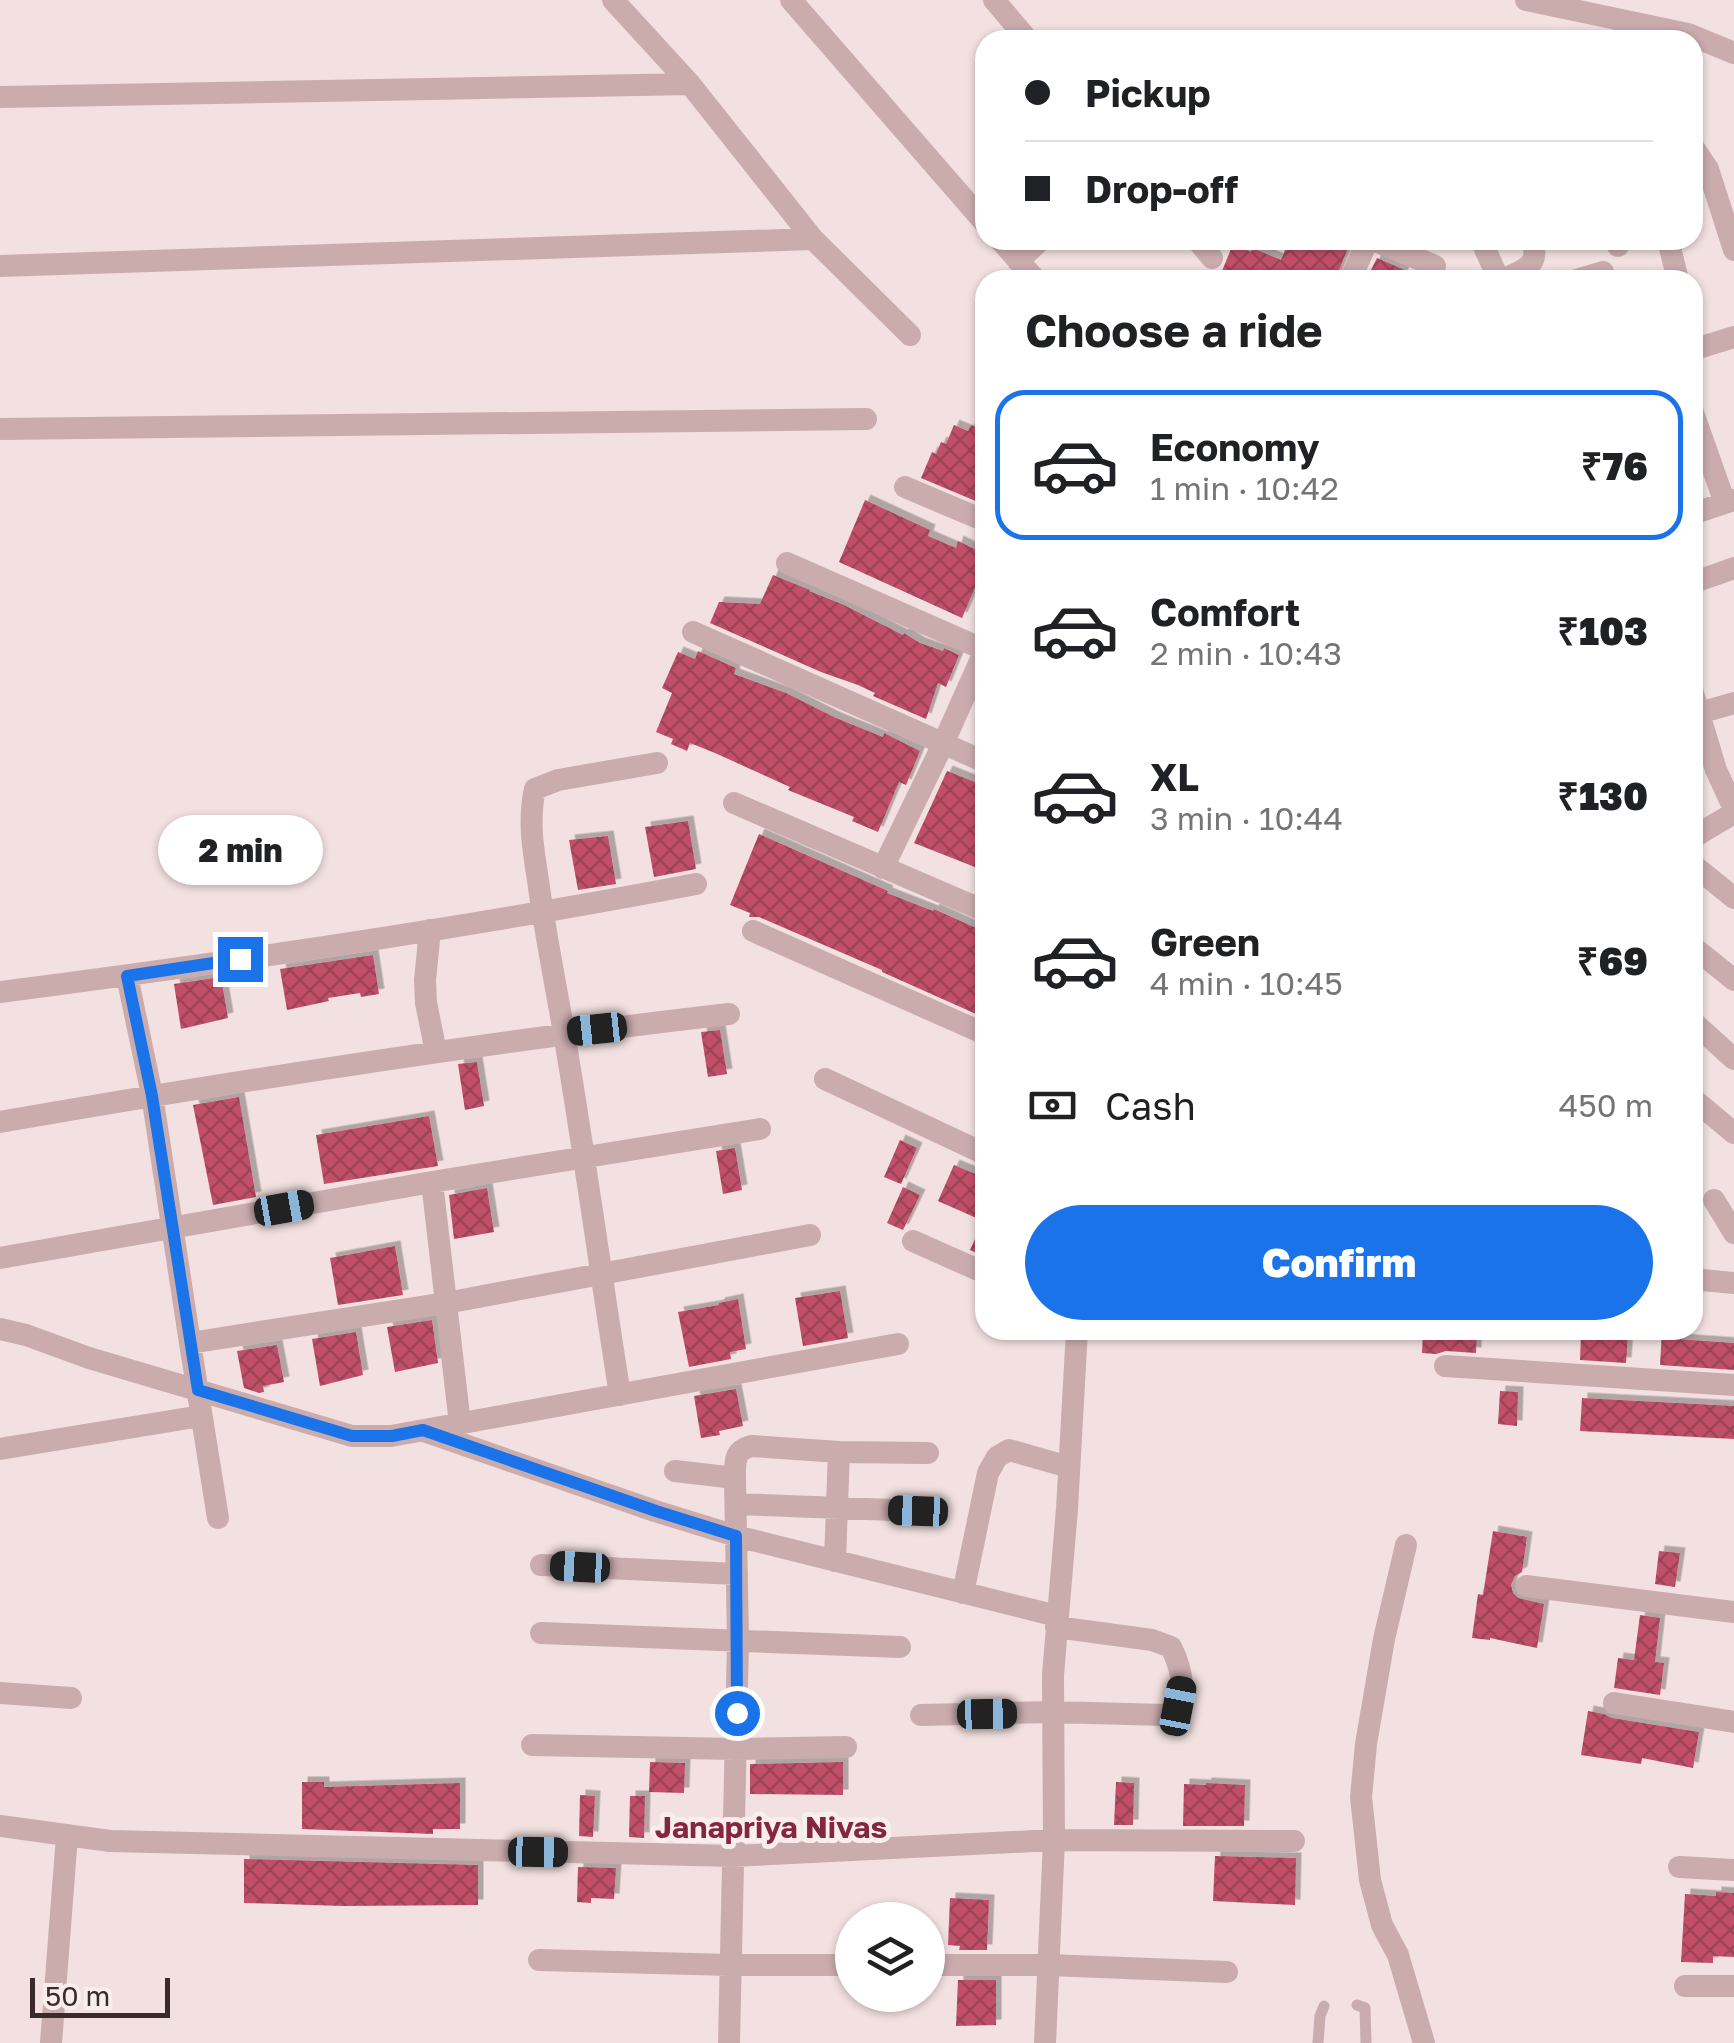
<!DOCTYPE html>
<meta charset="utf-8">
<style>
body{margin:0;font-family:"Golos Text",sans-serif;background:#f2f2f2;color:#202124;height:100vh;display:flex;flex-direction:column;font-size:38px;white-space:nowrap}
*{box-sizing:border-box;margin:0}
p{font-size:32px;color:#757577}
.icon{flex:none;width:55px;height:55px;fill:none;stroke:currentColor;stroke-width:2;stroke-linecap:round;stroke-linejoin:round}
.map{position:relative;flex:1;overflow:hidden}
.sheet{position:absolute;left:975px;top:270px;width:728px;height:1070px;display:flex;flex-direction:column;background:#fff;border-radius:30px;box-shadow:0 2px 8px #0004}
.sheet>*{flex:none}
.guide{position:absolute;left:975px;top:30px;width:728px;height:220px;border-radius:30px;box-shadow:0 2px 8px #0004;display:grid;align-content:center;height:220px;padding:0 50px;background:#fff}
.buttons{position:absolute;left:835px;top:1902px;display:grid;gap:20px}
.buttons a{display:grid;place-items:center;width:110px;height:110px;border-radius:50%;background:#fff;box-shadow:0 2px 8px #0004;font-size:50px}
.scale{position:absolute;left:30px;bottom:25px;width:140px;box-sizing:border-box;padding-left:10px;border:5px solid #392b2d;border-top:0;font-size:28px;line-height:35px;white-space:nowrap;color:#392b2d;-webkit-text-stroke:8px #faeeed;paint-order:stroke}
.end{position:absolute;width:45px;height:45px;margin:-22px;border:12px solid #1a73e8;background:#fff;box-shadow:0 0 0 5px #fff}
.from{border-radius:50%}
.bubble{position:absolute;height:70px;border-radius:35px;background:#fff;box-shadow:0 2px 8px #0004;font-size:32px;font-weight:800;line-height:70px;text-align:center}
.car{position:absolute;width:30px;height:60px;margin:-30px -15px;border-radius:12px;box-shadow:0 0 8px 2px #0007;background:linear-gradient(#222 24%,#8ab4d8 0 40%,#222 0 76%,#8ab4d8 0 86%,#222 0)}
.guide b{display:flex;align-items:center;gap:35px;height:95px;font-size:38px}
.guide b+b{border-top:2px solid #e0e0e0}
.guide i{width:25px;height:25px;background:#202124}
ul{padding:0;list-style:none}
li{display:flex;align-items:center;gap:30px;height:150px;margin:0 20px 15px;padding:0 30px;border:5px solid transparent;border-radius:30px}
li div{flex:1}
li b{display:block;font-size:38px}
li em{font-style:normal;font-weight:800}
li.selected{border-color:#1a73e8}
li>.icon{width:90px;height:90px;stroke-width:1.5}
h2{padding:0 50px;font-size:45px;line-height:120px}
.pay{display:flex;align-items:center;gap:25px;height:110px;padding:0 50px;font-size:38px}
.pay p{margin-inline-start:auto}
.primary-button{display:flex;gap:20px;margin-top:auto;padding:20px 50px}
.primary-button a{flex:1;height:115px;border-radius:60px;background:#1a73e8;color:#fff;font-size:40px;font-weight:800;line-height:115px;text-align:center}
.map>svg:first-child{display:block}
.building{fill:url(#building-cross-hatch);filter:url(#shadow)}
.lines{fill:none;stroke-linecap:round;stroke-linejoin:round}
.lane{stroke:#caacad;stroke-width:11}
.street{stroke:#caacad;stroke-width:22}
.route{stroke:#1a73e8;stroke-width:12}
.labels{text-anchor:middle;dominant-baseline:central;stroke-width:10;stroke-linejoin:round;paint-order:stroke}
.neighbourhood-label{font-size:30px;font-weight:bold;fill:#85273c;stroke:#faeeed}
</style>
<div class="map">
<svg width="1734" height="2043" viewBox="0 0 1734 2043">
<defs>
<pattern id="building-cross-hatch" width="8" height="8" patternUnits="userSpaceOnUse" patternTransform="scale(2.5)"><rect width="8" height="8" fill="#c15069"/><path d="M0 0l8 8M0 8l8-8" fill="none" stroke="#9e4357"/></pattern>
<filter id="shadow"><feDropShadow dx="5.5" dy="-5.5" stdDeviation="0" flood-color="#0004"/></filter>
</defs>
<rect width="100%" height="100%" fill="#f2e1e0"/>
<path class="building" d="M1289,240H1340L1339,244L1348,248L1335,280H1243L1222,271L1233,244L1251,252L1253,248L1281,260Z
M1377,258L1405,270L1400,280H1366Z
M954,425L968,431L971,425L985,431V505L921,478L932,452L936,454L941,442L946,444Z
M865,500L930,530L928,536L956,548L958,541L985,554V564L962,618L839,562Z
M773,575L810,590L809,591L842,604L903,635L904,633L920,643L943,651L944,648L959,655L946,687L938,683L926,719L873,696L875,693L858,685L821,672L710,623L719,602L760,604Z
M698,651L736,668L734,674L786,693L836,718L883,737L884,733L920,751L906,785L899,782L878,832L852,821L854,817L788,790L790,787L715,753L690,743L687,751L671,744L673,739L656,732L672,693L662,688L678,652L695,659Z
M947,771L985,786V871L914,843Z
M688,821L696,869L654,877L645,827Z
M759,834L888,891L887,893L933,911L934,909L985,932V1018L882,972V970L759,917H749L750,913L730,905Z
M608,836L616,884L578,890L569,840Z
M373,955L379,994L361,997L360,993L328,998L329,1001L287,1010L280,969Z
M221,977L228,1018L181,1029L174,984Z
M720,1030L727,1074L708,1077L701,1032Z
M477,1062L484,1106L465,1110L458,1064Z
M239,1097L256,1197L213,1205L193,1105Z
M429,1116L438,1166L324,1184L316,1135Z
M900,1140L917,1148L901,1184L884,1177Z
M735,1148L742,1190L723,1194L716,1151Z
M954,1165L985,1178V1257L970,1250L983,1221L938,1201Z
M903,1187L920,1195L903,1230L887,1223Z
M487,1188L494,1232L454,1239L449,1195Z
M395,1246L403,1295L338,1305L330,1258Z
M840,1291L848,1338L803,1346L795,1298Z
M738,1299L746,1349L730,1352L731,1359L689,1367L678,1312L719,1305V1303Z
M432,1320L438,1363L395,1372L387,1327Z
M1423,1330H1477L1476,1353L1446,1351L1436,1354L1422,1353Z
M1662,1330H1678L1677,1339L1734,1343V1370L1660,1365Z
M356,1332L363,1375L320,1386L312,1339Z
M1581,1333L1628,1337L1626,1363L1580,1360Z
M277,1345L284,1382L263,1386L264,1392L259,1393L244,1388L237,1351Z
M736,1389L743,1426L719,1431L720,1435L701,1438L694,1396Z
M1500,1391L1518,1392L1517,1426L1498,1424Z
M1582,1398L1734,1406V1439L1580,1431Z
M1493,1531L1527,1537L1522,1572L1515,1576L1511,1585L1513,1593L1518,1598L1544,1604L1537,1648L1490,1638V1640L1472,1638L1478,1594L1483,1595Z
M1659,1551L1680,1553L1675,1587L1655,1584Z
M1640,1615L1660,1618L1655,1662L1664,1663L1660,1695L1614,1688L1618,1658L1634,1660Z
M1588,1711L1604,1714L1612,1718L1699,1732L1693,1768L1642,1758L1641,1764L1581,1755Z
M650,1762L685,1763L684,1793L649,1792Z
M843,1762V1795L750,1794V1764Z
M302,1782H324V1787L460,1783V1829H433V1834L302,1829Z
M1116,1782L1134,1783L1133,1825H1114Z
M1206,1783L1245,1785L1244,1826H1183L1184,1784L1206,1785Z
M580,1795L595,1796L593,1837L579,1836Z
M630,1796H645L644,1838L629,1837Z
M1215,1856L1296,1858L1295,1905L1213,1901Z
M244,1859L478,1865V1905L343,1906L244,1903Z
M578,1867L616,1868L614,1899L591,1898V1903L577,1902Z
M1716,1892L1734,1893V1957L1713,1956V1963L1681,1962L1685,1894L1716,1896Z
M950,1898L989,1900L987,1950H959L960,1946L948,1945Z
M958,1980H996V2025L956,2026Z"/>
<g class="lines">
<path class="lane" d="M1357,2005L1365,2008L1366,2043
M1318,2043L1320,2016L1324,2006"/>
<path class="street" d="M613,0L690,84L813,239L910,335
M791,0L985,223
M994,0L1028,40
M1526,0L1688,34L1734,53
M0,97L690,84
M1692,145L1708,169L1734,250
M1000,240L1036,280
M1197,240L1212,258
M1373,240L1435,266
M1481,240L1499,280
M1617,240L1618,246
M1668,240L1678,280
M1018,261L1041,240
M0,266L813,239
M1350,280L1368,240
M1502,280C1523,270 1541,267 1532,240
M1576,280L1603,272
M1692,350L1734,337
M1692,410L1725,503
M0,429L866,419
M905,487L985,521
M1692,514L1734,500
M787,563L985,650
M1692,583L1734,568
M693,632L985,762
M1692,690L1716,770L1734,809
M1699,713L1734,703
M734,803L985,911
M1692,838L1734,813
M1692,864L1734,898
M883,868L943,744L985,650
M430,930L425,980L426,1003L436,1052
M753,931L985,1034
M1692,946L1734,980
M127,976L152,1095L190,1343L446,1303L810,1235
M0,992C233,962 466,928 696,884
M1692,1021L1734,1059
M825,1079L985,1154
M1692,1098L1734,1133
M0,1122C242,1080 485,1042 729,1014
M432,1182L460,1424
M1714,1200L1734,1233
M913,1241L985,1273
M0,1258L432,1182L760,1129
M1692,1279L1734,1283
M0,1329L26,1335L89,1358L352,1436H391L898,1344
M190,1343L218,1518
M1445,1366L1734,1385
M620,1395C601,1276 585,1157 565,1039C556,986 545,933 538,880C533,849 528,820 535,789L558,780L657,763
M427,1432L655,1511L736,1536L1057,1616
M0,1449L201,1416
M675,1471L735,1478
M736,1504L918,1511
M1406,1545L1384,1639L1366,1744L1361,1797L1370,1880L1382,1925L1398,1955L1424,2043
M835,1561L839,1452
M541,1565L737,1574
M1526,1586L1734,1612
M963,1593L988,1473L997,1457L1009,1450L1069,1467
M541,1633L900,1647
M0,1693L71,1698
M1614,1703L1734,1722
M921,1715L1053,1712L1165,1715C1192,1704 1181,1667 1171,1647L1152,1640L1056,1627
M532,1745L736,1749L846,1747
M0,1826L110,1841L733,1856L1054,1840L1294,1841
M1679,1867L1734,1870
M539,1960L731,1965H852
M928,1965H1048L1227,1972
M1685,1986H1734
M51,2043L67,1836
M729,2043L738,1642L735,1478C735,1461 734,1450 752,1446L839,1452L928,1453
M1045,2043L1054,1840L1053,1675L1067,1509L1077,1330"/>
</g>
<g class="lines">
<path class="route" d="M240,959L127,976L152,1096L198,1390L352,1436H392L423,1430L656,1511L736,1536L737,1713"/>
</g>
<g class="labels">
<g class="neighbourhood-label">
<text x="771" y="1827">Janapriya Nivas</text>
</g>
</g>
</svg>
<div class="buttons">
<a><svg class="icon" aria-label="layers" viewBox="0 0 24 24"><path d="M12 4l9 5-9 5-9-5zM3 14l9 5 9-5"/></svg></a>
</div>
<div class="scale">50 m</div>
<i class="end from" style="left:737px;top:1713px"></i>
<i class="end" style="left:240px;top:959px"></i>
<div class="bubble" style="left:158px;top:815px;width:165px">2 min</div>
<i class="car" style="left:597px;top:1029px;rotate:264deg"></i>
<i class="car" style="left:284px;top:1208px;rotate:80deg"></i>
<i class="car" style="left:918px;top:1511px;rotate:272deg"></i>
<i class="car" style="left:580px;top:1567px;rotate:273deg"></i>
<i class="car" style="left:1178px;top:1706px;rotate:11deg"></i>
<i class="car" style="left:987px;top:1714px;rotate:89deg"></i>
<i class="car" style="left:538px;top:1852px;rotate:91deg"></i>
<div class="guide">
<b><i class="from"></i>Pickup</b>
<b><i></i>Drop-off</b>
</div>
<section class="sheet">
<h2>Choose a ride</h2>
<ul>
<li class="selected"><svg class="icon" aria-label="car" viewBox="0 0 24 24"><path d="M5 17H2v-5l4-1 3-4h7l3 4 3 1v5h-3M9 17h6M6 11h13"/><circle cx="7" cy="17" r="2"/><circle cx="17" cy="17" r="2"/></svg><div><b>Economy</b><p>1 min · 10:42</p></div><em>₹76</em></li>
<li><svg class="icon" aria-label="car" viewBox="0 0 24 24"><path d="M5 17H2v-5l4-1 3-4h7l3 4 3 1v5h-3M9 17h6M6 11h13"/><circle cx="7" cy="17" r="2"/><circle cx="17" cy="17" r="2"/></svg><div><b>Comfort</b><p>2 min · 10:43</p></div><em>₹103</em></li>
<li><svg class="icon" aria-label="car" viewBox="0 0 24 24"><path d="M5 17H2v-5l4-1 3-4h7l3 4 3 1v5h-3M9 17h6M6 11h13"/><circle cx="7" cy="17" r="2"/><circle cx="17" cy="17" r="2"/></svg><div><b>XL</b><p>3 min · 10:44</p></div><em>₹130</em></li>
<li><svg class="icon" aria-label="car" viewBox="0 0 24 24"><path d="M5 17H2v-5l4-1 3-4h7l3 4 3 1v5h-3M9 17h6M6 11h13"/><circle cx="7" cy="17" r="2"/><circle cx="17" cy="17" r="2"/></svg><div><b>Green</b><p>4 min · 10:45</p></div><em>₹69</em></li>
</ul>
<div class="pay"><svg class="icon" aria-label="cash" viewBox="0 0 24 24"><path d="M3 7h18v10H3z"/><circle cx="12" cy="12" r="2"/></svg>Cash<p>450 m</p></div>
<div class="primary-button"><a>Confirm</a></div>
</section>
</div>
